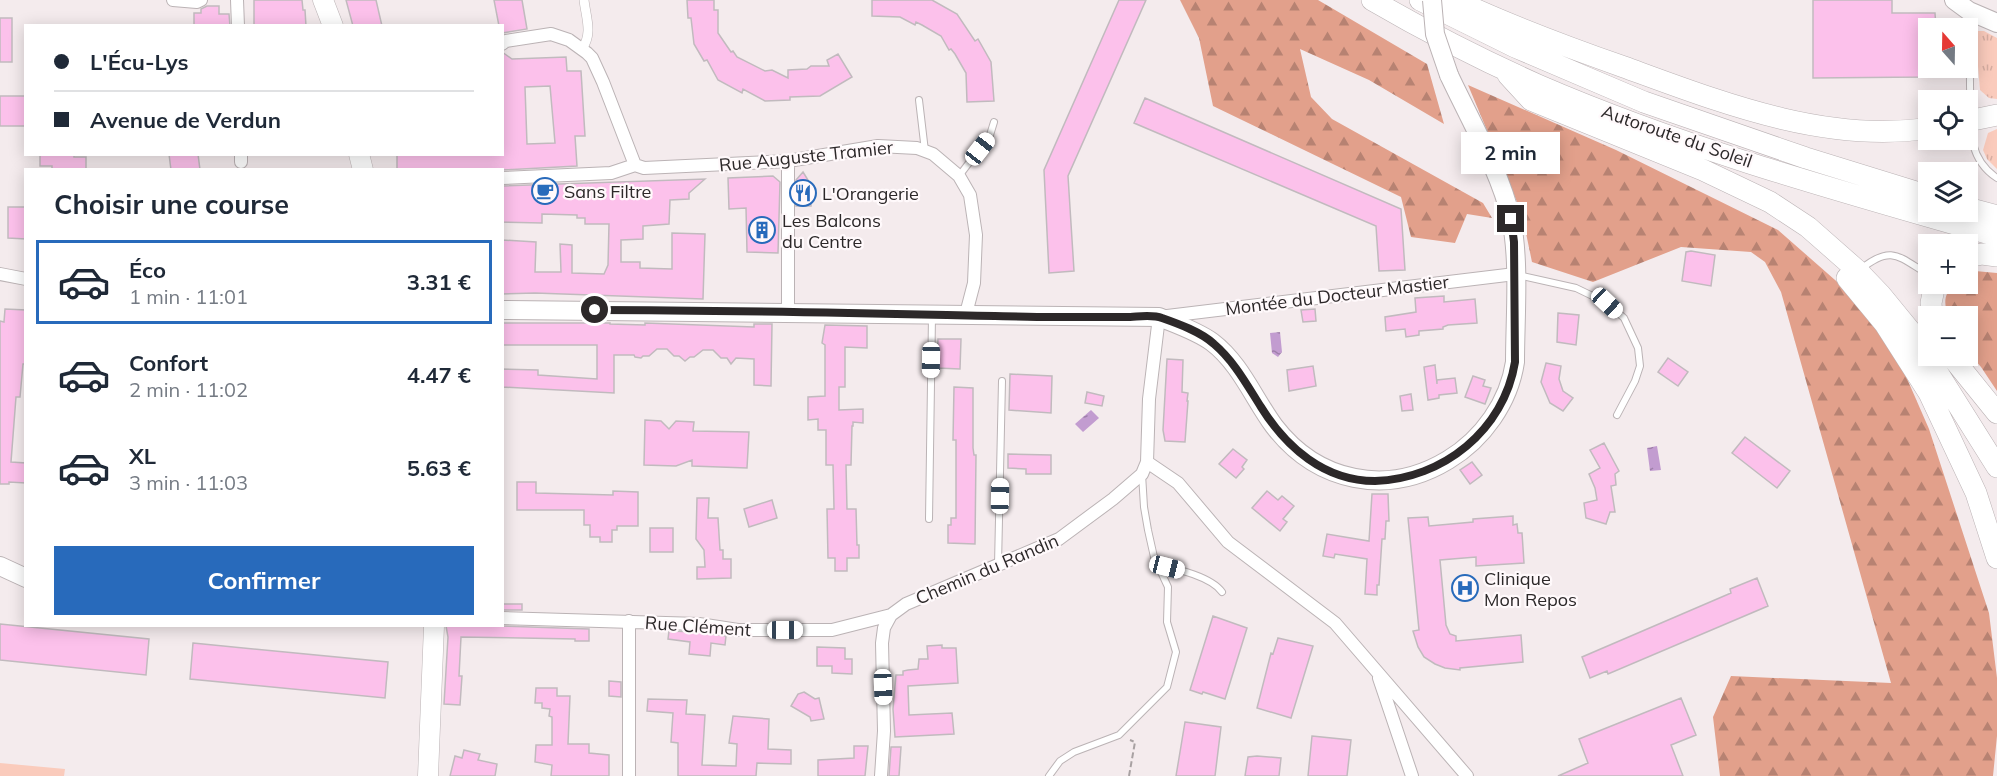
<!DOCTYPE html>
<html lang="fr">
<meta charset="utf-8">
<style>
body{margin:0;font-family:Mulish,sans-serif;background:#f6f6f7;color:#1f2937;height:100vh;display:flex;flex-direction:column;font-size:22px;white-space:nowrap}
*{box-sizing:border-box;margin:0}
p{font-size:20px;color:#747a83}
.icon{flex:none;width:33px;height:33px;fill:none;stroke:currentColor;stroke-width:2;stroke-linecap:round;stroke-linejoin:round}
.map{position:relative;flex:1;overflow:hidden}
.details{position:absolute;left:24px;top:168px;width:480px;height:459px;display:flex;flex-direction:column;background:#fff;border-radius:0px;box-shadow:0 3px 15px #0003}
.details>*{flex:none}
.guide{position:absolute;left:24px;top:24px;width:480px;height:132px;border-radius:0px;box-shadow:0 3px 15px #0003;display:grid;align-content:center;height:132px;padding:0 30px;background:#fff}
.needle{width:39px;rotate:340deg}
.buttons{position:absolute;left:1918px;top:18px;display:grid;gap:12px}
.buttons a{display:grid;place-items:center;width:60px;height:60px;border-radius:0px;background:#fff;box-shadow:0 3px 15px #0003;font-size:30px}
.end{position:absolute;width:27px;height:27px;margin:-14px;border:8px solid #2c2829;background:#fff;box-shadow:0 0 0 3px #fff}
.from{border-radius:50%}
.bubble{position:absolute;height:42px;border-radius:0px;background:#fff;box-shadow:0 3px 15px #0003;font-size:20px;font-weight:700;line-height:42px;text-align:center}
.car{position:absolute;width:18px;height:36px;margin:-18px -9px;border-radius:8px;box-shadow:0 0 4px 2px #0007;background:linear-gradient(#fff 24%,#345 0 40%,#fff 0 76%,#345 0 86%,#fff 0)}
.guide b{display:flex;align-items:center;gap:21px;height:57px;font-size:22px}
.guide b+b{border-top:2px solid #e0e1e3}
.guide i{width:15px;height:15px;background:#1f2937}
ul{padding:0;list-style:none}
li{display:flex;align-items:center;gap:18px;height:84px;margin:0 12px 9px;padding:0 18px;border:3px solid transparent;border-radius:0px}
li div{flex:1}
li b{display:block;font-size:22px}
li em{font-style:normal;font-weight:700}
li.on{border-color:#286abb}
li>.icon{width:54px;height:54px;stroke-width:1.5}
h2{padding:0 30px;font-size:27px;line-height:72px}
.cta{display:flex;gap:12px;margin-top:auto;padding:12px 30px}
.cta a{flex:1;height:69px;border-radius:0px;background:#286abb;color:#fff;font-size:24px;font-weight:700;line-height:69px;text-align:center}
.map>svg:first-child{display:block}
.grass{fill:url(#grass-tufts)}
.forest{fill:url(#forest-firs)}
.park{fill:#facbbc}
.water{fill:url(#water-ripples)}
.building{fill:#fcc1eb;stroke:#c1babe;stroke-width:1.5;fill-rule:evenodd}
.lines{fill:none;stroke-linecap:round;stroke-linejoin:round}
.service-casing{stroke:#bbb3b5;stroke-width:8}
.pedestrian-casing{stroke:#bbb3b5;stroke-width:10}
.minor-casing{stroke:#bbb3b5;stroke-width:14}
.secondary-casing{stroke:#bbb3b5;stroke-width:20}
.primary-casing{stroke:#bbb3b5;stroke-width:21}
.trunk-casing{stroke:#bbb3b5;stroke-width:22}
.path{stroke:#a8a1a2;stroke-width:2;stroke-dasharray:6 3;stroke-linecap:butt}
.service{stroke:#fff;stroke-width:6}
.pedestrian{stroke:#fff;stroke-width:9}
.minor{stroke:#fff;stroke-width:12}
.secondary{stroke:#fff;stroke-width:18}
.primary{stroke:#fff;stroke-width:20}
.trunk{stroke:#fff;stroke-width:21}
.secondary-bridge-casing{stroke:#bbb3b5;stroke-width:20;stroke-linecap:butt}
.secondary-bridge{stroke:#fff;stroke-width:18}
.route{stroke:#2c2829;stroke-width:8}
.labels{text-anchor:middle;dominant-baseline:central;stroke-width:4.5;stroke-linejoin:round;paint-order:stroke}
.street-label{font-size:18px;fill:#2c2829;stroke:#fff9fb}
.poi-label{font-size:18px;fill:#2c2829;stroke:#fff9fb;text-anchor:start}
</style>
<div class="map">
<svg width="1997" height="776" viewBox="0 0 1997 776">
<defs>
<pattern id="grass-tufts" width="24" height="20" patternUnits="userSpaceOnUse" patternTransform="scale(1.5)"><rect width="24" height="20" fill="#facbbc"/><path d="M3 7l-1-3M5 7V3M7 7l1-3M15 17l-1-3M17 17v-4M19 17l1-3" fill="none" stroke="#d6aea2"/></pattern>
<pattern id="forest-firs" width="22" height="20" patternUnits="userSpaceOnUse" patternTransform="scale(1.5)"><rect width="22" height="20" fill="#e2a08b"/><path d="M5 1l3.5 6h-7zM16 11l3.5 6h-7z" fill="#b78272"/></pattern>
<pattern id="water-ripples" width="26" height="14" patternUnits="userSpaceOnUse" patternTransform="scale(1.5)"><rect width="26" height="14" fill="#c29cd0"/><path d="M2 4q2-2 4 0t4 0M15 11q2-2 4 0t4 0" fill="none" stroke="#9e7fa9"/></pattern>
</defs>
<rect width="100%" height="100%" fill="#f4ebed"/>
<path class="grass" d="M1975,31H1984L1997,38V99L1989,98L1980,90Z
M1997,129V169L1987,159L1983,150L1988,133Z"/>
<path class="forest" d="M1180,0H1318L1427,64L1444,124L1369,80L1300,49L1311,97L1332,119L1483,203L1492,218L1467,214L1455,243L1411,237L1401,197L1213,106L1199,38Z
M1468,85L1616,150L1778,230L1843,287L1895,351L1929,429L1989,613L1997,678V736L1993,776H1720L1713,717L1731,676L1891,683L1781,292L1765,262L1751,252L1681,247L1593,282L1532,262L1522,214Z
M1975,271L1997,273V391L1981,367L1968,352V316H1949C1943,304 1944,294 1954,284H1968V273Z"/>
<path class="park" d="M0,763L65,769L64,776H0Z"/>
<path class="water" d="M1280,332L1282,352L1278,357L1272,353L1270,333Z
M1091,410L1099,418L1083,432L1075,424Z
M1657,446L1661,470L1650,471L1647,448Z"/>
<path class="building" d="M254,0H302L303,10H305L306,26H254Z
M346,0H376L382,26H353Z
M494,0H522L527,29L502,33V26H499Z
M687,0H714V10H718V33L731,52L733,51L737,57L765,71L772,70L788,78V70L807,69L811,66H829L827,60L838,54L852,77L820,96L790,97V100L765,101L743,89L742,93L718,80L707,60L704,61L694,44L691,18H688Z
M872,0H932L957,14L975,41L978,39L991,62L994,101L967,102L966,73L955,54L951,49L949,50L941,36L922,25L916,22L915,25L900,17L872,16Z
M1119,0H1146L1068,176L1074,271L1049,273L1044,170Z
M1813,0H1892V13H1935L1936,28H1929V41H1922V77L1813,78Z
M207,6H219V14H229L230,26H194V13H201V9Z
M0,18H12V62H0Z
M502,52L512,59L566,57L567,71H581L585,136H575L577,166L502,170H397V154H502ZM550,86L555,143L527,144L525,87Z
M0,96H26V126H0Z
M1145,98L1401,209L1405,270L1379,271L1376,226L1134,123Z
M40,154H74V157H86V170H52V166H40Z
M169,154H198L200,170H171Z
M803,172L811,185V206H796V180Z
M773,176L780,182L778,253L747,252L746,208L729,209L728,178Z
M705,179L689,193V199L670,200L669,224L643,226V239L621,240V262H640V268L672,269V233L705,234L703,299L535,293L502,294V240L536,242L535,272H561L560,244L572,245V273L604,274L608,265L609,224H585V218H577V215L542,214V223L502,222V186Z
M8,207H26V239L8,238Z
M1691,251L1715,255L1711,286L1682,281L1686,252Z
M1444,296V302L1475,299L1477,323L1448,325L1443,327V329L1419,331V335L1406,337L1405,329L1386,331L1385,317L1416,312L1415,298Z
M5,309L26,310V364H23L20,397H16L11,462L26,463V483L9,482V484H0V321L4,322Z
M1315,309L1316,321L1303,322L1301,310Z
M1558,313L1579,315L1576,345L1557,342Z
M502,323H610V324L645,325V323L754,327V324H772L771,386L754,385V359L736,358L731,364L727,358H721L713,350H703L694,357H690L685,361L679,356H674L667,349H657L649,356H643L641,358L635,357L634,355H614V393L502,387V369L538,370V375L597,379V345H502Z
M825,325L867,326V348L845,347V387H839V410L863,409V423L853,422V426H852L851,465H846L847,509H856L857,545H859V558H847V571H835V558H828L827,509H834L833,465H826V430H818V419L808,420V397L825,396V345L822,343Z
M938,339H961L960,369L937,368Z
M1668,358L1688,372L1678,386L1658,372Z
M1167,359L1183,360L1182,392L1188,393L1187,401H1188L1185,442L1165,441L1163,430Z
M1546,363L1561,366L1559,379L1563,391L1573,398L1563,411L1550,403L1541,382Z
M1435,365L1437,384V380L1455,378L1457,393L1439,395V398L1428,400L1424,367Z
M1313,366L1316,386L1289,391L1287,370Z
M1010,374L1052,376L1051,413L1009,410Z
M1473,376L1485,380L1483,386L1491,388L1485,404L1465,397Z
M954,387L973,388V448L974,455H976L975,544L948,543V525H951V518H956V440H953Z
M1087,392L1104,396L1102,406L1085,403Z
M1411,394L1413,410L1402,411L1400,396Z
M645,420L661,421L669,429L676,421L694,422L693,431L749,432L747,468L692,466V460L676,466L644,465Z
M1745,437L1790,471L1777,488L1732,453Z
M1604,443L1619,471L1615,474L1616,485L1611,486L1615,512H1610L1606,524L1586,518L1584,503L1597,500L1595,488L1589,474L1600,468L1590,450Z
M1233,449L1247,460L1242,467L1244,469L1236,478L1219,464Z
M1008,454L1051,455V474H1026V469L1008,468Z
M1472,462L1482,475L1470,484L1460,470Z
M517,482H536V493L613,495V491L638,492V526H617V530H612V542H600V537H590V525H584V510H517Z
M1267,491L1278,500L1282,496L1294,506L1283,519L1287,522L1280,531L1252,508Z
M1372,494H1388L1389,521H1386L1385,539H1382L1379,585H1377V595L1365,594L1367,559L1335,554L1334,558L1323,556L1327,534L1369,541Z
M697,498H709L708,518H718L720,550H723V559H731V578L697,579V567H705L704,550L696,539Z
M772,500L777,518L749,527L744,509Z
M1513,516V525L1517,524L1518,533H1522L1524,563L1476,566V557L1440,560L1446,625L1450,634L1456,636V641L1521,635L1523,662L1460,668V670L1445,668L1435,664L1424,657L1418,647L1413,631L1419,630L1408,518L1428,517L1429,526L1473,522V519Z
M650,528H673V552H650Z
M1757,578L1768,606L1608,674L1607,671L1590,678L1582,657L1731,593L1730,589Z
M502,604H522V610H502Z
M1213,616L1247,628L1225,699L1203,692L1202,694L1190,690Z
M0,624L149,639L146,675L0,660Z
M446,626H499L589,629V641H575V639L461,637L459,676H462L460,705L444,704L448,637Z
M669,631L698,632L726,636L725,645L711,643L710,656L689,654L690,642L668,639Z
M1278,638L1313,646L1291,718L1257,708L1271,653L1273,654Z
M193,643L388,662L385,698L190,679Z
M942,645V648H956L958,683L908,686L909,715L952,713L954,734L895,737L893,709L896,675H903V671L908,670L918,669L919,659H928L927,646Z
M817,647L845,648V659H852V674L832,673V666H817Z
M609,681L621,682V697L609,696Z
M536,688H557V696H570L568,744H589V753L609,755V776H551L552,765L535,762L536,745H552V717L549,716L550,709L542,708V703H535Z
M804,692L815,699L819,698L824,719L811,721L810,717L791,706L798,694Z
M1681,698L1696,735L1671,745L1683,776H1558L1588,763L1579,739Z
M648,699L687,700L686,714L705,715L702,765L736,766L737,744L729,743L733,716L769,719L768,749L791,750V764L757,763L756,776H678V743L671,742L673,713L647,711Z
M1185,722L1221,727L1215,776H1176Z
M1312,736L1351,740L1347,776H1308Z
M854,746H868L865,776H818V760L854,758Z
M891,747H901L899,776H889Z
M464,750L480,754L478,760L497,764L495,776H450L455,756L462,758Z
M1257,756L1281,758L1279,776H1245L1248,757Z"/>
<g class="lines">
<defs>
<path id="service" d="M1969,14C1969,38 1970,61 1970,85C1971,118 1964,157 1997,178
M919,100L925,151
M959,176L990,135L994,122
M1861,269C1892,244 1899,257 1929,275
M1518,275L1576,288L1607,303L1624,318L1638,348L1640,366L1635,381L1617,415
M929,519L932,316
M998,565L1002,381
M1160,570C1175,565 1213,579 1222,592
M1049,776L1060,761L1074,752L1119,735L1167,687L1176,652L1167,622L1168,587L1154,557L1148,530L1144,507L1142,474"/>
<path id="pedestrian" d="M582,49C593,33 586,18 584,0"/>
<path id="minor" d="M173,0L197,2L201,0
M237,0L238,26
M502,44L506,41L551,34L569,40L587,53L592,58L603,82L635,165
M241,154V162
M788,161V312
M502,178L611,173L635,165L644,168L788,161L878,146L917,148L933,154L959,176L970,195L976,235L974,283L968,306V316
M0,274L26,279
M1147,462L1178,483L1228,542L1335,623L1467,776
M502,618L699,624L738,630H832L891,615
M629,621V776
M1379,678L1412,776
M881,776L884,731L882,643L884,628L891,615L906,604L1059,539L1113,499L1142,474L1147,462L1149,399L1159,317L1515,274"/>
<path id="secondary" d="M1954,0L1969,11L1997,23
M502,310L1159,317C1176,324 1197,331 1212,342C1240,363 1254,399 1274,426C1317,482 1387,497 1448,460C1483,439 1509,402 1515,362C1515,318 1520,261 1511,219C1501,173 1469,118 1449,75
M0,566L26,578"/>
<path id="primary" d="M323,0L333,26
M359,154L363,170
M428,776L434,626"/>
<path id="trunk" d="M1372,0C1425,31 1482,60 1538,85C1686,149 1843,192 1997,236
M1420,0L1515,47L1644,102L1806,158L1929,196
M1455,0C1510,26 1567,47 1624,67C1720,102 1826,144 1929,128
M1508,75L1531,100L1703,170L1770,202L1808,227L1858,271L1880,294L1916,338L1997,467
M1968,121L1997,115
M1968,208L1997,216
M1968,257L1982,254L1997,256
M1847,278L1885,324L1929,393L1976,493L1997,558
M1932,316L1931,303L1935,284
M1951,356L1997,413"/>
</defs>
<use href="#service" class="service-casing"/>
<use href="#pedestrian" class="pedestrian-casing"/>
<use href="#minor" class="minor-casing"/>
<use href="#secondary" class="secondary-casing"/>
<use href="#primary" class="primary-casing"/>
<use href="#trunk" class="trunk-casing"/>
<path class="path" d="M1129,776L1135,742L1130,740"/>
<use href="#service" class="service"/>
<use href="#pedestrian" class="pedestrian"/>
<use href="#minor" class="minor"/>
<use href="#secondary" class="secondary"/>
<use href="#primary" class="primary"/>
<use href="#trunk" class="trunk"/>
<defs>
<path id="secondary-bridge" d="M1432,0L1435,34L1449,75"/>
</defs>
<use href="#secondary-bridge" class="secondary-bridge-casing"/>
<use href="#secondary-bridge" class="secondary-bridge"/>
</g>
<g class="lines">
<path class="route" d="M595,310C742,310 889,314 1037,317C1066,317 1096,317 1126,317C1137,317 1152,314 1162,318C1179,324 1201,332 1214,344C1234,361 1247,385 1261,407C1286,447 1324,481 1375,481C1443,479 1504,430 1515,362L1514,242L1511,219"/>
</g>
<defs>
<symbol id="cafe-ring" viewBox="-11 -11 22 22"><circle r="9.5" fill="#fff9fb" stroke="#286abb" stroke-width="1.5"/><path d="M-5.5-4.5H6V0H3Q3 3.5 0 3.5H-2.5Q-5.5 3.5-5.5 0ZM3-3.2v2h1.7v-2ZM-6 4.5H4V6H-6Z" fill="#286abb"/></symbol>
<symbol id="restaurant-ring" viewBox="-11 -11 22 22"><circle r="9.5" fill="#fff9fb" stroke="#286abb" stroke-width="1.5"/><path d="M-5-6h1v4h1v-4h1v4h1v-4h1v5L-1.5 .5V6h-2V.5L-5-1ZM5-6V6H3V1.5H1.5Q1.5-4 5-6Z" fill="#286abb"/></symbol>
<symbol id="building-ring" viewBox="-11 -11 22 22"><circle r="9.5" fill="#fff9fb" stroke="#286abb" stroke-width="1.5"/><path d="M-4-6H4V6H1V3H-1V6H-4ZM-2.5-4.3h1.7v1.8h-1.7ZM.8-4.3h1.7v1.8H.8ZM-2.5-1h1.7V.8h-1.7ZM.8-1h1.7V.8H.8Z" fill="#286abb"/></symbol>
<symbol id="hospital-ring" viewBox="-11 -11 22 22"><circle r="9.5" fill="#fff9fb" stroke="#286abb" stroke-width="1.5"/><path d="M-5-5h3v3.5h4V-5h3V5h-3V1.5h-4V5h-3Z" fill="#286abb"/></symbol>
</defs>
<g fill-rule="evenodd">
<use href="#cafe-ring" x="530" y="176" width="30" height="30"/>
<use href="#restaurant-ring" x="788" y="178" width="30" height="30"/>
<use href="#building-ring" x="747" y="215" width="30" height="30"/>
<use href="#hospital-ring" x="1450" y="573" width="30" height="30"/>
</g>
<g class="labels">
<g class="street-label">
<text transform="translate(1677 136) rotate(19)">Autoroute du Soleil</text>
<text transform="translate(806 156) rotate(-6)">Rue Auguste Tramier</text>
<text transform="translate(1337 295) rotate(-7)">Montée du Docteur Mastier</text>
<text transform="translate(987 569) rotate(-23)">Chemin du Randin</text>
<text transform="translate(698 626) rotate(4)">Rue Clément</text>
</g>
<g class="poi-label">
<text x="564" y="191">Sans Filtre</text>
<text x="822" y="193">L'Orangerie</text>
<text x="782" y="220">Les Balcons<tspan x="782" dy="21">du Centre</tspan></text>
<text x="1484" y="578">Clinique<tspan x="1484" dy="21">Mon Repos</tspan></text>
</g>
</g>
</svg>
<div class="buttons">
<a><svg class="needle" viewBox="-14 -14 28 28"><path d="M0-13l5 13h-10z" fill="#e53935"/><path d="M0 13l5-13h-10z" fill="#747a83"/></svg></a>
<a><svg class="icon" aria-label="locate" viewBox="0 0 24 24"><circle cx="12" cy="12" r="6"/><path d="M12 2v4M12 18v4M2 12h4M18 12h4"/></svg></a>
<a><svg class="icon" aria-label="layers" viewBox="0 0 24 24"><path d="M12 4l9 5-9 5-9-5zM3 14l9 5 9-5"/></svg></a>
<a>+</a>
<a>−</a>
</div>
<i class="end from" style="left:595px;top:310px"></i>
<i class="end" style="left:1511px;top:219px"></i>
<div class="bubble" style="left:1461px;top:132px;width:99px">2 min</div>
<i class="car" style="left:980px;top:149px;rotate:38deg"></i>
<i class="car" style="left:1607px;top:303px;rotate:133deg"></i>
<i class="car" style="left:931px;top:360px;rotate:181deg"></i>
<i class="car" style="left:1000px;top:496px;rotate:1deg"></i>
<i class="car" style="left:1167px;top:567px;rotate:104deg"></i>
<i class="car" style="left:785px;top:630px;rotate:90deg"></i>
<i class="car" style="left:883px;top:687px;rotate:178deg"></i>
<div class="guide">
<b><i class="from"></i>L'Écu-Lys</b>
<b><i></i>Avenue de Verdun</b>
</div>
<section class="details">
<h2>Choisir une course</h2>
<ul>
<li class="on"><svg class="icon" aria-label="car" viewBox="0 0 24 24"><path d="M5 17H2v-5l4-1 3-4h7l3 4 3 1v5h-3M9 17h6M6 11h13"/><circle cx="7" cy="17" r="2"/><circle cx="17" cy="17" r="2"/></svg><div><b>Éco</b><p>1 min · 11:01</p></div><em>3.31 €</em></li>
<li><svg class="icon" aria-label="car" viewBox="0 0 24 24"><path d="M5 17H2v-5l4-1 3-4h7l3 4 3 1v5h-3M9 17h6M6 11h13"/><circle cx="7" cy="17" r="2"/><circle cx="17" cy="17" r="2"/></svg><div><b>Confort</b><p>2 min · 11:02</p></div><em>4.47 €</em></li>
<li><svg class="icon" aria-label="car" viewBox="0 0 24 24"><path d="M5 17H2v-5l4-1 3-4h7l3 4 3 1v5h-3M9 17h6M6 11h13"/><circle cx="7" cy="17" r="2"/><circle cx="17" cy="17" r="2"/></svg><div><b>XL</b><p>3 min · 11:03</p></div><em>5.63 €</em></li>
</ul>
<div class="cta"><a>Confirmer</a></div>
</section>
</div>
